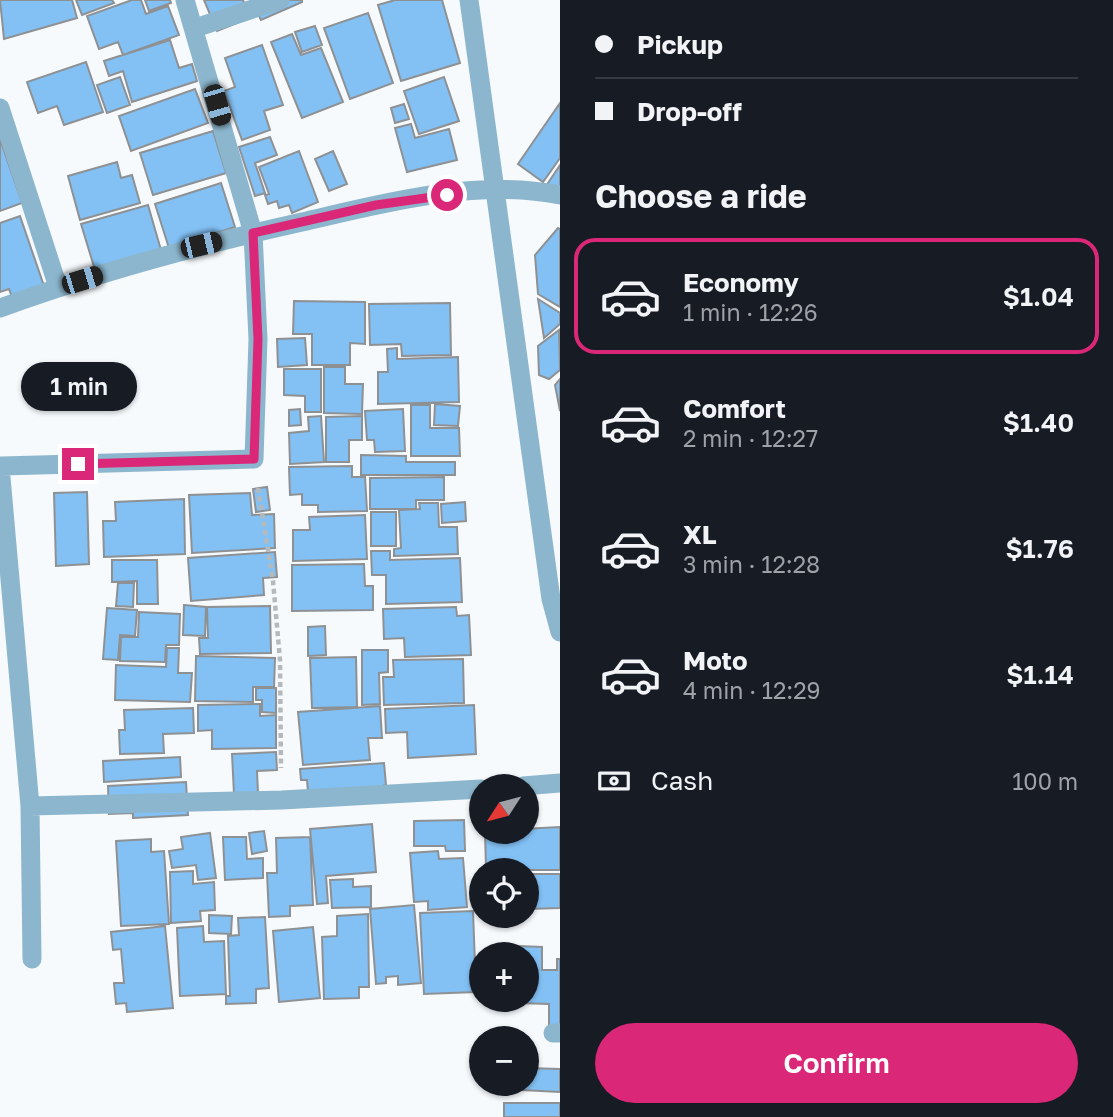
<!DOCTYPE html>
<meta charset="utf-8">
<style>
body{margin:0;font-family:"Golos Text",sans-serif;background:#242831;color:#f1f3f6;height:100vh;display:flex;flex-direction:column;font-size:26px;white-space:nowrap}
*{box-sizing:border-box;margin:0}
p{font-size:23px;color:#9ea1a6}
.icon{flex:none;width:38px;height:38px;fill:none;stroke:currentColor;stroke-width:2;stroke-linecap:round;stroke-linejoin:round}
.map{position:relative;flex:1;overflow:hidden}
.details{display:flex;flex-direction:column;background:#171b24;width:553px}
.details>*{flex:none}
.guide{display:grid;align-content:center;height:154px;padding:0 35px;background:#171b24}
.needle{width:46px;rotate:234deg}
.tools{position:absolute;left:469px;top:774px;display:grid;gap:14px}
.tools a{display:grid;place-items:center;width:70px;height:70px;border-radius:50%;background:#171b24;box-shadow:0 2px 5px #0004;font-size:35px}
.end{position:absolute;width:32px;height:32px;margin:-16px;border:9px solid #db2777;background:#fff;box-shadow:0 0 0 4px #fff}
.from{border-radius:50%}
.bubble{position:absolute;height:49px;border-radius:24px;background:#171b24;box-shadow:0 2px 5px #0004;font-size:23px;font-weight:600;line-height:49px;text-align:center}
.car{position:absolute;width:21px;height:42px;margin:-21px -10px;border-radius:9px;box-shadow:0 0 5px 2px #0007;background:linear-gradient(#222 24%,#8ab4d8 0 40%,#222 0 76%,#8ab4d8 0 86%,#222 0)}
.guide b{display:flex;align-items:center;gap:24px;height:66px;font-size:26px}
.guide b+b{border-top:2px solid #363941}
.guide i{width:18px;height:18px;background:#f1f3f6}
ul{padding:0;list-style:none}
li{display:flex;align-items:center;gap:21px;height:116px;margin:0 14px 10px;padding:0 21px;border:4px solid transparent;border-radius:21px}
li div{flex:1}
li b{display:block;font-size:26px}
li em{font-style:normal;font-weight:600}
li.selected{border-color:#db2777}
li>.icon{width:63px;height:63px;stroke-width:1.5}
h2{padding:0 35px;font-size:32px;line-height:84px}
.pay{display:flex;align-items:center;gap:18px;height:77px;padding:0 35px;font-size:26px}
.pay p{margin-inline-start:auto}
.action{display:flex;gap:14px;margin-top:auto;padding:14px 35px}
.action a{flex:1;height:80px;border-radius:42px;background:#db2777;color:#fff;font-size:28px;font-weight:600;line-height:80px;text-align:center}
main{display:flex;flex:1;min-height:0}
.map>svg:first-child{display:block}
.building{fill:#83c1f5;stroke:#8e9194;stroke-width:2}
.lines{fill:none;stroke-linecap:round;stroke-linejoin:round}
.path{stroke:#b6b9bb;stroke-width:4.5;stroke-dasharray:5 3.5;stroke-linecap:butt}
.minor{stroke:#8cb6cd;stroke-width:19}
.route{stroke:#db2777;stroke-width:9}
</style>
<main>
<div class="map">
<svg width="560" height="1117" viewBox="0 0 560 1117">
<rect width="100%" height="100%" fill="#f7fafd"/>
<path class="building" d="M0,0H72L77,18L4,39Z
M76,0H112L114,3L82,15Z
M132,0H141L146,14L168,6L179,35L123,55L118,42L99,49L87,16Z
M145,0H170L171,3L149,11Z
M204,0H243L250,18L217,31Z
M251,0H302V2L261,20Z
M395,0H442L460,63L401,81L378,5Z
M368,13L393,83L350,99L324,28Z
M315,26L322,45L302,52L295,32Z
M292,34L301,55L321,48L343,102L302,118L271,42Z
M170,40L179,68L192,64L197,81L132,102L123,71L109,76L104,61Z
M262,45L283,105L264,111L270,130L242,140L224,91L235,87L225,58Z
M86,62L103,112L64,125L57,106L38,113L27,82Z
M120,77L130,105L107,113L97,85Z
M444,77L459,121L419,134L404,91Z
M195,89L208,123L131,151L119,116Z
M560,103V158L543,182L518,164Z
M404,104L409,119L395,123L391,108Z
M411,124L415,138L449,129L457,160L407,172L395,128Z
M213,131L226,173L153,195L140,153Z
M270,137L277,155L255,163L265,193L255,196L239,147Z
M0,139L22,203L0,211Z
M299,151L318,202L292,213L289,205L279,208L277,201L268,204L265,195L269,194L259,167Z
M333,151L347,184L329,191L315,159Z
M117,162L121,178L132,175L140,203L80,220L68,176Z
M560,165V187L546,186Z
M221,183L235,227L169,248L155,204Z
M148,205L161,250L95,270L81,224Z
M20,216L45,289L13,300L9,289L0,292V223Z
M558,228L560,229V307L538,294L535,255Z
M538,299L560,313V324L544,338Z
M294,301L365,302V344L350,343V365H312V334H293Z
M450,303L451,355L402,356L401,344L370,345L369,304Z
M559,330L560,370L549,379L539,375L538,346Z
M305,338L307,365L278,367L277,339Z
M397,348V359L458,357L459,402L378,404V372H388L387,349Z
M324,367H345V384H363L362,414L324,413Z
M284,369H321V412H305V396L284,395Z
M560,379V411L555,385Z
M435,404L460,406L458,426L434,425Z
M411,405H430V428H459L460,456H411Z
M300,409L301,425L289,426V410Z
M403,409L405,451L375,452L374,440H367L365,411Z
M321,416L324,462L290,464L289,433L309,431L308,417Z
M362,416V440H349V462H326V417Z
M361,455L406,456V462H455V475H361Z
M352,466V477H365L367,511L318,512V505H302V494L290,495L289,467Z
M444,477V500H416V509H370V478Z
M267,487L270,510L256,512L253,489Z
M87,492L89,564L56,566L54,493Z
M250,493L252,515L274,514L275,548L192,553L189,495Z
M184,499L185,554L104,557L103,521H116L115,502Z
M465,502L466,521L442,523L441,504Z
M419,503H438L439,527H457L458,554L394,556V549L401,548L399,510L420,509Z
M371,512H396V546H371Z
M365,515L367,559L293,561V530H310L309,517Z
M371,551H390V560L460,558L462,602L386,604V575H372Z
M275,552L277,577L263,578L264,595L191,601L188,558Z
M112,560H157L158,604H137V581L112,582Z
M364,564L365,586H373V610L292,611V565Z
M118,583H134L133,607L116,606Z
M184,605L206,607L205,636L183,635Z
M270,606L271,653L200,654L199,638H208L207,607Z
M456,607L457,616L469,615L471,655L405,657L404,638L384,639L383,609Z
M107,608L137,610L135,636L120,635L118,660L103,659Z
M139,612L180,614L179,645H166L165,662L120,661L121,637H138Z
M325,626L326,655L308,656V627Z
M167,648H179L178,673H192L190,702L115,700L116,665L166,667Z
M362,650H388V672L379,673L380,704L362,705Z
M196,656L275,658L274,687H253V702L195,701Z
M356,657L357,707L312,708L310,658Z
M463,659L464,703L384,705L383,677H394L393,660Z
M256,688H276V713L262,712V700H256Z
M260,704V716L276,715V748L212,749V730L198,731V705Z
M474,705L476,754L408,758L407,732L386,733L385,709Z
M380,706L382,738H368L370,760L303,765L298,712Z
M193,708L194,733L163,734L164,753L120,754L119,730H125L124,710Z
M276,752L277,770L257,771L258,793L234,794L232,754Z
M180,757L181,777L104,782L103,761Z
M384,763L386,785L309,805L307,780H301L300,769Z
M186,782L188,815L133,818V813L109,814L108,786Z
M464,820L465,851H446L445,846H414V821Z
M372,824L376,872L326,876L328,903L317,904L310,829Z
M560,827V870H486L485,831Z
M264,831L267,851L252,854L249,833Z
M210,833L216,878L198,880L196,865L172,868L169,851L183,849L181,837Z
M223,837H246L247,859L263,858V878L225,880Z
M310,837L313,905L290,906V916L269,917L267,873H277L276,838Z
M151,839V852L164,851L169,924L121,926L116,841Z
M438,851L439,859L463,858L467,907L428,910V901L414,902L410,853Z
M193,871V884L214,882L215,910L200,911L201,921L171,923L170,872Z
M527,874H560V908L527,909Z
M353,879V887L371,886V907L332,908L330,880Z
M414,905L421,983L398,985V976L386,977V983L376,984L370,909Z
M473,911L476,992L424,994L420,913Z
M368,914L369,987H359V998L324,999L322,937L337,936V916Z
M209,915L232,916L231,934L209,933Z
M265,917L269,988L256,989V1003L226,1004V996H230L228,936L239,935L238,918Z
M165,926L173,1008L127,1012L126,1003L116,1004L114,983H124L121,949L113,950L111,932Z
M203,926L204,942L224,941L226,994L180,996L177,928Z
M313,927L320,998L279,1002L273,931Z
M519,946L542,947V970H557V959H560V1025H549V1004L518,1003V999H527V954H519Z
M527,1068L560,1069V1092L522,1090V1083H527Z
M504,1103H560V1117H504Z"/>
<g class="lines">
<path class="path" d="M258,488L273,581L280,660L281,768"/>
<path class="minor" d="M469,0L551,599L560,632
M195,28L280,0
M0,108L58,287
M0,308C99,272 199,245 302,222C384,203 476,178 560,195
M0,466L30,806L32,959
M2,466L254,459L258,339L253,233L185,0
M523,786L560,783
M30,806L282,800L481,789
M553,1033H560"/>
</g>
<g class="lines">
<path class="route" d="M78,464L254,459L258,339L253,233L376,205L447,195"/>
</g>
</svg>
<div class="tools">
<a><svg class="needle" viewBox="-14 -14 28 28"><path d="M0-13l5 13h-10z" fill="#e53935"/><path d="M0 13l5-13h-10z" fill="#9ea1a6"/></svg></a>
<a><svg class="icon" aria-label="locate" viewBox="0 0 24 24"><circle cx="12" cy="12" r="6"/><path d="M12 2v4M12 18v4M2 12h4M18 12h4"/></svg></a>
<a>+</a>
<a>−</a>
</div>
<i class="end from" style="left:447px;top:195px"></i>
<i class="end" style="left:78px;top:464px"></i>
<div class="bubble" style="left:21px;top:362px;width:116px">1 min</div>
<i class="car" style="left:217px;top:105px;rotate:164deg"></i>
<i class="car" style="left:201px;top:245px;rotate:77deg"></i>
<i class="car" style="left:82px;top:280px;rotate:73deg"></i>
</div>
<section class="details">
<div class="guide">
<b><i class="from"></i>Pickup</b>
<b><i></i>Drop-off</b>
</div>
<h2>Choose a ride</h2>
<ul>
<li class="selected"><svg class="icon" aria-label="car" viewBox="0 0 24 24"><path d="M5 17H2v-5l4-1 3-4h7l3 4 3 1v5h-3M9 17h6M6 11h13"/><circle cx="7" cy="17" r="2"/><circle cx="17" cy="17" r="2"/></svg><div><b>Economy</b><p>1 min · 12:26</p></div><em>$1.04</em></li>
<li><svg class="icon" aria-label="car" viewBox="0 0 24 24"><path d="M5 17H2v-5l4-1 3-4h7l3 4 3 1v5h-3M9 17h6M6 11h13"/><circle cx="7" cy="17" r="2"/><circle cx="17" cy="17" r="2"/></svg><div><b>Comfort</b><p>2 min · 12:27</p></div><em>$1.40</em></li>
<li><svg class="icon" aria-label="car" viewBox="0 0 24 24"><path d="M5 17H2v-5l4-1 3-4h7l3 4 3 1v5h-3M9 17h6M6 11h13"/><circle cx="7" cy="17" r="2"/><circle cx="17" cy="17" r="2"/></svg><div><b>XL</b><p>3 min · 12:28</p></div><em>$1.76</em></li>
<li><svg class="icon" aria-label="car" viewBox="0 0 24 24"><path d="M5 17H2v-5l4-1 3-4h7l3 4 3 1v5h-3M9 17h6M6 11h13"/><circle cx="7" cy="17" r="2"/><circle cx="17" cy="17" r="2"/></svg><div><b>Moto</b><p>4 min · 12:29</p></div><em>$1.14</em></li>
</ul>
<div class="pay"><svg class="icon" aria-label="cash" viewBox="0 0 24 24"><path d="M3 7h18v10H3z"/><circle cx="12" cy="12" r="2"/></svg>Cash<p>100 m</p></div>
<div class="action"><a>Confirm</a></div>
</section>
</main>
